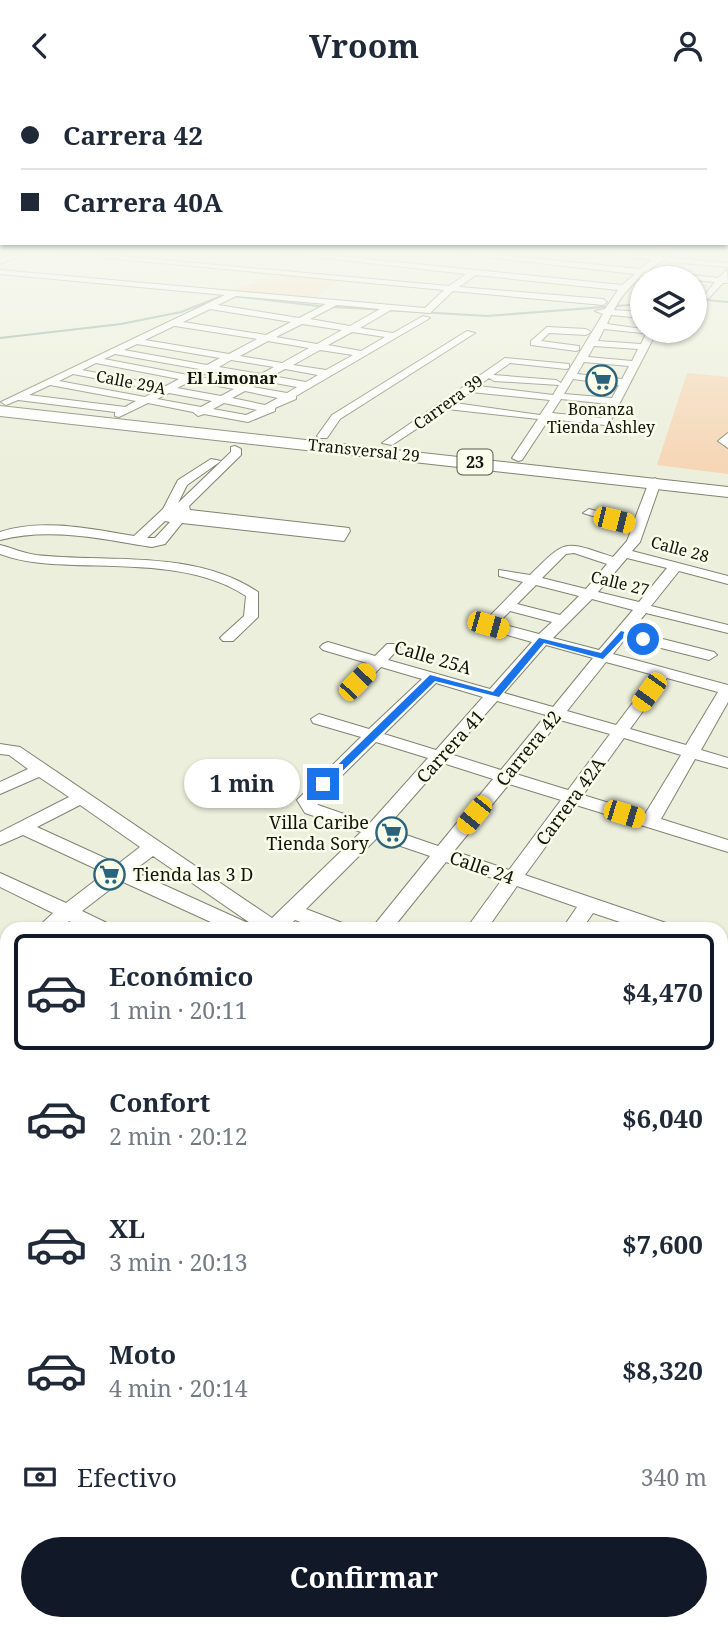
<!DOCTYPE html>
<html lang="es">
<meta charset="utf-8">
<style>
body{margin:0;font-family:"Noto Serif",serif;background:#f6f6f7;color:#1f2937;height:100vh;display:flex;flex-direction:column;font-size:26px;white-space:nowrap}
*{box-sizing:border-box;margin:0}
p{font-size:23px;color:#747a83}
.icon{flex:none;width:38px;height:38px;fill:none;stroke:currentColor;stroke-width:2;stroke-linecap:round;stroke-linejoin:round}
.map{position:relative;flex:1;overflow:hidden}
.drawer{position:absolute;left:0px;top:831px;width:728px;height:709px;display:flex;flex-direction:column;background:#fff;border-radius:21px 21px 0 0;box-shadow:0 2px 5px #0004}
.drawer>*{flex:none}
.top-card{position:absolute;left:0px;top:0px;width:728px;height:154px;box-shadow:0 2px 5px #0004;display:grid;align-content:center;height:154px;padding:0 21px;background:#fff}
.buttons{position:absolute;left:630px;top:175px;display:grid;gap:14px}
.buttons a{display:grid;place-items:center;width:77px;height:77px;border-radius:50%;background:#fff;box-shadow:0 2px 5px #0004;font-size:35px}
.end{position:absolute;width:32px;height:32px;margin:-16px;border:9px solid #1a73e8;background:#fff;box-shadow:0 0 0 4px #fff}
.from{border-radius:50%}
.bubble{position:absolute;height:49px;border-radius:24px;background:#fff;box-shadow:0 2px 5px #0004;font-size:23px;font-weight:700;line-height:49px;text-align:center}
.car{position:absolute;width:21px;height:42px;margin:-21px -10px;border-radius:9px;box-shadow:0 0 5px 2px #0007;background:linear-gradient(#f5c518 24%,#345 0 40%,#f5c518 0 76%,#345 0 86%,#f5c518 0)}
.top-card b{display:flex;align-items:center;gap:24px;height:66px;font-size:26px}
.top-card b+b{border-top:2px solid #e0e1e3}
.top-card i{width:18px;height:18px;background:#1f2937}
ul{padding:12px 0 0;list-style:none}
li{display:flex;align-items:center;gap:21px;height:116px;margin:0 14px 10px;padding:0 7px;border:4px solid transparent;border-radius:10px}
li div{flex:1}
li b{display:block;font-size:26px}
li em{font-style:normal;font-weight:700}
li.current{border-color:#111827}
li>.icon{width:63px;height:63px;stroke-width:1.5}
.pay{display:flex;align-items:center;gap:18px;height:77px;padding:0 21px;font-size:26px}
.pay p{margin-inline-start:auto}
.cta{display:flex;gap:14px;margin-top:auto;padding:14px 21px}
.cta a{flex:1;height:80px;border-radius:42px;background:#111827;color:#fff;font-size:28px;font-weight:700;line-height:80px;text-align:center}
header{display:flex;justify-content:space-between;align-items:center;height:91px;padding:0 21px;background:#fff;font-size:32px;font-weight:700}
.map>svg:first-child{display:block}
.green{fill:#f6d6b5}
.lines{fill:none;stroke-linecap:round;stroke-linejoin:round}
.stream{stroke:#86a491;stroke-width:2}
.minor-casing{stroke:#808371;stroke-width:2}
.highway-casing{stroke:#808371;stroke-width:2}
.minor{fill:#fff;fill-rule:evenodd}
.highway{fill:#fff;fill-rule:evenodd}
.route{fill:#1a73e8}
.labels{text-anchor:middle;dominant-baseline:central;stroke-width:5;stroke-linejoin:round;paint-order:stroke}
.far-neighbourhood-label{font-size:16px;font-weight:bold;fill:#13130d;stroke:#fafde9}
.far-street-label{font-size:16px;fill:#13130d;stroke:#fafde9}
.far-poi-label{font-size:16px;fill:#13130d;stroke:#fafde9}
.shield{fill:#fafde9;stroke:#58594f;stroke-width:2}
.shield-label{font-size:16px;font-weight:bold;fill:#13130d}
.street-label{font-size:18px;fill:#13130d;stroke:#fafde9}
.poi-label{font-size:18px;fill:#13130d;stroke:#fafde9;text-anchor:end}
</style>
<header><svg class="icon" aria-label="back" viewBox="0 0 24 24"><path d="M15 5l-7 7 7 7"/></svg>Vroom<svg class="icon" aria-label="person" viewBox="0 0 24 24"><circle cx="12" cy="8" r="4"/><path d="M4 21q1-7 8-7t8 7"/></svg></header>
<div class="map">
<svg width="728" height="1539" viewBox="0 0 728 1539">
<rect width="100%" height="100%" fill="#ecefdb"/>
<path class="green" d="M288,184L339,188L313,209L230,201L238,196L257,192L252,190L256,188H281Z
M687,282L728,286V383L657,374Z"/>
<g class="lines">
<path class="stream" d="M695,208L728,211
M0,247L121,233L181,221L224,204L318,215L487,225L642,213"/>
<defs>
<path id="minor" d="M19,160H30L0,173V168Z
M34,160H64L449,195L466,183L262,160H289L622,194L635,183L434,160H461L640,178L652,169L582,160L657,165L663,160H672L666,166L728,172V176L661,170L649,179L718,187L727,179L728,192H723L708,208L704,205L715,191L643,184C631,194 621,205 614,219L642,221V227L611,224L607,233L657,240L610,331L605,334L549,328L522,369L518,370L512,367L538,328L447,318L392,354L382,352L505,267L569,273V277L566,278L510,272L493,284L556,289L561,292L603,223L595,220L605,218L618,199L476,184L459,196L603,208L607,211L603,214L453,200L430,222L391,219L360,237L393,242L423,225L430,227L296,305V308L275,317V320L248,331L204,323L198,325L193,321L148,312L119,326L115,325V321L18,309L6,314L1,311L225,204L0,183V179L425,217L444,199ZM236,205L326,213L299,227L218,214ZM337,214L380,218L350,235L310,228ZM210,218L291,231L266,244L183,231ZM302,233L342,239L317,253L276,246ZM174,235H175L257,248L229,263L145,249ZM604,238L642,242L646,243L641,253L598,250ZM352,241L385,246L361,260L328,254ZM268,250L309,257L282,272L240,265ZM137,253L220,267L207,274L124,259ZM594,255L638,258L632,270L588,266ZM320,259L353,264L326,279L293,274ZM115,263L199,278L188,284L104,268ZM231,269L274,276L261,283L219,276ZM584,271L629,275L622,288L577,283ZM96,272L179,288L166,295L82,279ZM285,278L318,284L306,291L272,285ZM210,280L253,288L242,294L199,286ZM73,283L157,299L145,306L59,290ZM489,287L494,290L559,294L553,304L478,295ZM573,288L619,294L612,307L564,303ZM191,290L234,298L221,305L177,297ZM264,290L297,296L287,302L253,296ZM50,294L136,310L125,316L29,304ZM245,300L278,307L265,314L232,307ZM471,301L550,309L540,324L455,312ZM169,302L212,310L201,316L157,308ZM561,308L609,313L601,327L552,322ZM224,312L257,319L246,324L213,318Z
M547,236L586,238L591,241L586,244L549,242L541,250L579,255V259L576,260L531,254V250Z
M467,240L475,242L340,328L327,347H319L317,345L332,324Z
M728,342V357L718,350Z
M235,355L241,358V364L189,415L190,419L349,437L350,440L344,450L182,432L165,453L152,456C101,448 51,436 0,449V441C43,427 91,438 134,445L163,418L178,389L211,368L221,370L187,394L178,412L231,361V356ZM165,430L170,431L155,447H147Z
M655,387L661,391L640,451L632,460L728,485V493L679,480L651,515L728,534V542L646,522L631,540L714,561L717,564L709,569L625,548L613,563L728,594V611L701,659L728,667V677L695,668L661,728L728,749V761L576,714L525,784L669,833L672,838H641L593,822L582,838H562L577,816L517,795L487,838H466L501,790L446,771L392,838H371L430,765L377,747L306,818L345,833L348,838H319L295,829L285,838H259L153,765L133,780L250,833L253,838H226L121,790L82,820L109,833L112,838H85L69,830L59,838H36L53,822L0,796V782L66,812L105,782L23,744L0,754V741L69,706L39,686L0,703V691L28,678L9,664L0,663V653L20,656L272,827L361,741L305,722L297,709L361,646L313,632L311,628L319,623L369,638L422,588L381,576L363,594H351L349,591L367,572L323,559L320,556L323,553L328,551L375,565L387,553H397L400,556L388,569L490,598L532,551L483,537L481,534L523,491L499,485V479L530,484C567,447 564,450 613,466L627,450L632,437L583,422L589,418L634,430L649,391ZM574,462L607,473L586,498L542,487L566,463ZM627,467L667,477L639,511L598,501ZM536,494L579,505L560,524L517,513ZM592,508L633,519L599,559L553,547ZM510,520L552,531L539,543L498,532ZM546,554L593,567L553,616L504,602ZM606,571L654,584L616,634L567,620ZM667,587L718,601L686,654L630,638ZM436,592L483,606L436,659L384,643ZM497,610L546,624L501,679L450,663ZM560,629L610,643L568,699L516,683ZM624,647L681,664L645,723L583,704ZM376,651L428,667L370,732L318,714L316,710ZM443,672L493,688L438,755L386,737ZM509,693L561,709L509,779L454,760ZM80,714L140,756L118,773L37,736Z
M0,454C12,457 23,462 36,464C109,472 194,458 258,501V526L233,550H223L220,547L223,544L244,525L246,505C198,473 130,476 74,474C49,473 24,472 0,463Z
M721,852L728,854V869L721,867Z
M7,862V880L0,882V864Z
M0,940L7,942V961L0,959Z
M0,1035L7,1038V1059L0,1057Z
M7,1075V1099L0,1102V1077Z
M721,1136L728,1138V1162L721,1160Z
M0,1147L7,1150V1176L0,1173Z
M0,1282L7,1285V1315L0,1312Z
M728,1314V1356L721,1359V1317Z
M0,1395H7V1427H0Z
M0,1447L7,1449V1481L0,1479Z
M200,1533H250L253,1539H203Z
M340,1533H374L371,1539H337Z"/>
<path id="highway" d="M0,315L728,396V406L0,325Z"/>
</defs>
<use href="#minor" class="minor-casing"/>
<use href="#highway" class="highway-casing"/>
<use href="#minor" class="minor"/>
<use href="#highway" class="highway"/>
</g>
<linearGradient id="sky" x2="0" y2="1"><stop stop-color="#94c6dc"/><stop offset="0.43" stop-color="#f6f8ef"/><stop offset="1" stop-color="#f6f8ef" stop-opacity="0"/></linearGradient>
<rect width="728" height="376" fill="url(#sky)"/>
<path class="route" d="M621,540L648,548L643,550L624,546L603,568L544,552L499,606L435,590L327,695L318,693L430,584L493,601L539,547L601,562Z"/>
<defs>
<symbol id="supermarket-ring" viewBox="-11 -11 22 22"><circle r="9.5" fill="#fafde9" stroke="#29647c" stroke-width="1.5"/><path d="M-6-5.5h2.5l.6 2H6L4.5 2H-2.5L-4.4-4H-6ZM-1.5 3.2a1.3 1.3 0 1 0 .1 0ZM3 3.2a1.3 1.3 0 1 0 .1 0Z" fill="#29647c"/></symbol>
</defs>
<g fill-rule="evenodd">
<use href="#supermarket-ring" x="584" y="272" width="35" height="35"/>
<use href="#supermarket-ring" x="374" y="724" width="35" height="35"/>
<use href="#supermarket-ring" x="92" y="766" width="35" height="35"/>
</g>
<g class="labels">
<g class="far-neighbourhood-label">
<text x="232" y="287">El Limonar</text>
</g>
<g class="far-street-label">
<text transform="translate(131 291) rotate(11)">Calle 29A</text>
<text transform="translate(448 311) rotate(-36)">Carrera 39</text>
<text transform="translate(364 359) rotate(6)">Transversal 29</text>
<text transform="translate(680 458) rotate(15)">Calle 28</text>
<text transform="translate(620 492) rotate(14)">Calle 27</text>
</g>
<g class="far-poi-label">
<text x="601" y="318">Bonanza<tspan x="601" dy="18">Tienda Ashley</tspan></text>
</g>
<rect class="shield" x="457.5" y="358.5" width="35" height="25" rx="5"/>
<g class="shield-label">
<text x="475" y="371">23</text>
</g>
<g class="street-label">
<text transform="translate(433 566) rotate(16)">Calle 25A</text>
<text transform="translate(450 655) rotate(-48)">Carrera 41</text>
<text transform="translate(528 657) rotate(-51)">Carrera 42</text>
<text transform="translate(570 710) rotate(-54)">Carrera 42A</text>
<text transform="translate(482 776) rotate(19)">Calle 24</text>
</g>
<g class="poi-label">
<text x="369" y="731">Villa Caribe<tspan x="369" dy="21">Tienda Sory</tspan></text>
<text x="133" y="783" text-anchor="start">Tienda las 3 D</text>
</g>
</g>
</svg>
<div class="buttons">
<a><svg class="icon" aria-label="layers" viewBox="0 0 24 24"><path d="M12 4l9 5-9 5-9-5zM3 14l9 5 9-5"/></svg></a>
</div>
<i class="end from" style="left:643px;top:548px"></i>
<i class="end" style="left:323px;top:693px"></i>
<div class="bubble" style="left:184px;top:668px;width:116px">1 min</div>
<i class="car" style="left:614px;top:429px;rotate:104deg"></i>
<i class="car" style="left:488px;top:534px;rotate:106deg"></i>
<i class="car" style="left:357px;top:591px;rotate:44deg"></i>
<i class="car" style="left:649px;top:601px;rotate:216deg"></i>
<i class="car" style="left:624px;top:723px;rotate:107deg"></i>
<i class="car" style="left:474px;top:724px;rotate:219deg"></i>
<div class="top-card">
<b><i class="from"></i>Carrera 42</b>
<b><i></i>Carrera 40A</b>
</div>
<section class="drawer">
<ul>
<li class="current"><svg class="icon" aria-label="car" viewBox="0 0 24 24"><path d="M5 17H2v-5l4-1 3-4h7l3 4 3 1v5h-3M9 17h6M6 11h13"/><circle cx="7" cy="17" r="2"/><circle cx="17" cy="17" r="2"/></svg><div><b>Económico</b><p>1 min · 20:11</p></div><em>$4,470</em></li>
<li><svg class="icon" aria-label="car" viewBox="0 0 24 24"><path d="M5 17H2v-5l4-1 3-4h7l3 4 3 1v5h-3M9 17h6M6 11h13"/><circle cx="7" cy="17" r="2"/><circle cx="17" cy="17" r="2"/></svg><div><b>Confort</b><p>2 min · 20:12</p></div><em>$6,040</em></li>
<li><svg class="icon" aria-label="car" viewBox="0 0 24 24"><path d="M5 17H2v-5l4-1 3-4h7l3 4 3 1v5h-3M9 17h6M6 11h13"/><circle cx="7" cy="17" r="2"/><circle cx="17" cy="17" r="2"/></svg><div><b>XL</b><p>3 min · 20:13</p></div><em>$7,600</em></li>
<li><svg class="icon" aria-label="car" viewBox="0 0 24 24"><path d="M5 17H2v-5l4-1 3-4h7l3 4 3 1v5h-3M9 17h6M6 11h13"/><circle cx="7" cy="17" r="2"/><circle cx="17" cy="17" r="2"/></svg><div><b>Moto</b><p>4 min · 20:14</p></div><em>$8,320</em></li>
</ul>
<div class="pay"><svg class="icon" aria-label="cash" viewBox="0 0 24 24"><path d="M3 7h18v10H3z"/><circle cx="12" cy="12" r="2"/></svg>Efectivo<p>340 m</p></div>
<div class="cta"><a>Confirmar</a></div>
</section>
</div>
